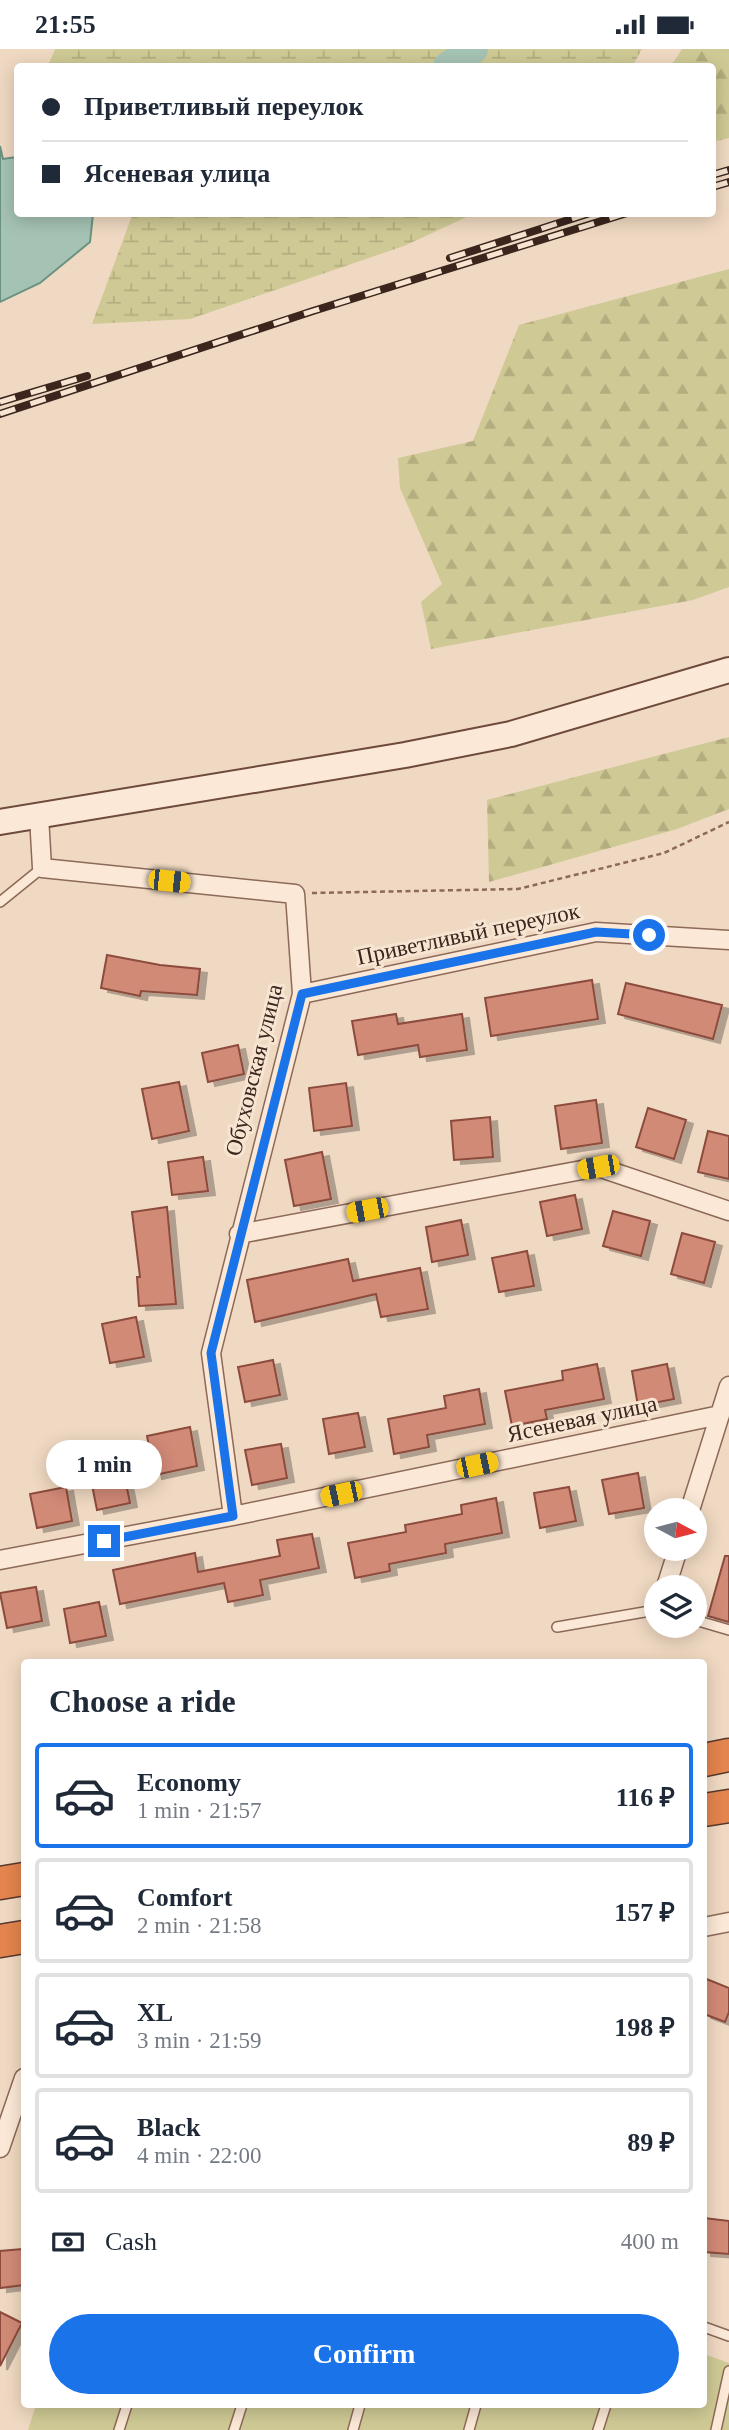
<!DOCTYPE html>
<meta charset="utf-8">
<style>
body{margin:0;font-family:"Times New Roman",serif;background:#f6f6f7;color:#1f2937;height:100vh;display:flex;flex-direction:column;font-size:26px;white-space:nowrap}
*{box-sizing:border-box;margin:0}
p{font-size:23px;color:#747a83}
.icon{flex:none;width:38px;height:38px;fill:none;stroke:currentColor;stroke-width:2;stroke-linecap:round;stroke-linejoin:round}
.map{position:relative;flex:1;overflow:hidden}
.drawer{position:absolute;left:21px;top:1610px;width:686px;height:749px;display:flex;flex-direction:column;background:#fff;border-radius:7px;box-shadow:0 4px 18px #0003}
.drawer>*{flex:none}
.banner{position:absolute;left:14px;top:14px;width:702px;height:154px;border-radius:7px;box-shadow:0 4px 18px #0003;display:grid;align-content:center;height:154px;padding:0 28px;background:#fff}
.needle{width:46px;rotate:97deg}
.buttons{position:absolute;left:644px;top:1449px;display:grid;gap:14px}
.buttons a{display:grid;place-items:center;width:63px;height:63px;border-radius:50%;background:#fff;box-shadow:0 4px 18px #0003;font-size:35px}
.end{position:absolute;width:32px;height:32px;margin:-16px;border:9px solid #1a73e8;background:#fff;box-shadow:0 0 0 4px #fff}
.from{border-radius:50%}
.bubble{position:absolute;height:49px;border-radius:24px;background:#fff;box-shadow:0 4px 18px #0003;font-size:23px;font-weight:700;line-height:49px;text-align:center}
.car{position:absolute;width:21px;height:42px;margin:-21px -10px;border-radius:9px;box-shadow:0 0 5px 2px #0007;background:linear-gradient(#f5c518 24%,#345 0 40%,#f5c518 0 76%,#345 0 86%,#f5c518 0)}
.banner b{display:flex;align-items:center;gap:24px;height:66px;font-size:26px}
.banner b+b{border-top:2px solid #e0e1e3}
.banner i{width:18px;height:18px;background:#1f2937}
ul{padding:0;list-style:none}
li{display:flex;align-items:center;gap:21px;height:105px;margin:0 14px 10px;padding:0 14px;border:4px solid #e0e1e3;border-radius:7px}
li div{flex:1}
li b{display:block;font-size:26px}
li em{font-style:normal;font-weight:700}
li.active{border-color:#1a73e8}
li>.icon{width:63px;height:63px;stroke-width:1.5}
h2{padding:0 28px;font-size:32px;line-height:84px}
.pay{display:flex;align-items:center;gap:18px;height:77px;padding:0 28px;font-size:26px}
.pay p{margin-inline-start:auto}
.cta{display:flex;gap:14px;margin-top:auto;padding:14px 28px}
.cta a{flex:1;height:80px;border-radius:42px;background:#1a73e8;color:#fff;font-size:28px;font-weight:700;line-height:80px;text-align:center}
.status{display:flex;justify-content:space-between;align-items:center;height:49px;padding:0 35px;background:#fff;direction:ltr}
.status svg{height:19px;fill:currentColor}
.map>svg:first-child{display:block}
.green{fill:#cfca95}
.forest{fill:url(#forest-firs)}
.wetland{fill:url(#wetland-marsh)}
.water{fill:#a5c3b4;stroke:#6b9280;stroke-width:2}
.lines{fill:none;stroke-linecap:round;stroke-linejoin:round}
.river{stroke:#a5c3b4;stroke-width:30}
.building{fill:#d18a76;stroke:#8c4c3d;stroke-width:2;filter:url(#shadow)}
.lane-casing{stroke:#8c6958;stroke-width:12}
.street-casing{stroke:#8c6958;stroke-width:21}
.secondary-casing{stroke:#6d4a3b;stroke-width:28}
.highway-casing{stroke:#59382d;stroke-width:35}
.path{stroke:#8c6958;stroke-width:2.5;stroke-dasharray:5 3.5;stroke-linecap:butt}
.lane{stroke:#fbe8d6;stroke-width:9}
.street{stroke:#fbe8d6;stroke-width:18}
.secondary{stroke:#fbe8d6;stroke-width:24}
.highway{stroke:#e4844e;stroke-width:32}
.rail-casing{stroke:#3b251d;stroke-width:8}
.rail{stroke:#f7e5d2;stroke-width:5;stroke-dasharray:16;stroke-linecap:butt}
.route{stroke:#1a73e8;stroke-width:9}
.labels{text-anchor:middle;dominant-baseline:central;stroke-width:6;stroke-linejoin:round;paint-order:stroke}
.street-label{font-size:23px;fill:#3b251d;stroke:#f7e5d2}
</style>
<div class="status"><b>21:55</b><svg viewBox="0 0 49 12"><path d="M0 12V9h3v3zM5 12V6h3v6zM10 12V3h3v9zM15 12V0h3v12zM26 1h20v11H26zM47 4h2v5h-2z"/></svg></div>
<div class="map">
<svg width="729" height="2381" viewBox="0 0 729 2381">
<defs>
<pattern id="forest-firs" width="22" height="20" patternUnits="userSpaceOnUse" patternTransform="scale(1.75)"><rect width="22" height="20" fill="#cfca95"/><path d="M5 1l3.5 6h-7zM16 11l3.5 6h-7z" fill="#b3ad80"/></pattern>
<pattern id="wetland-marsh" width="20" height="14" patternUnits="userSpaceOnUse" patternTransform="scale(1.75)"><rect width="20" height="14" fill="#cfca95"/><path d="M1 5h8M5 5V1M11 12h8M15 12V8" fill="none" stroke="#b3ad80"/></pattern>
<filter id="shadow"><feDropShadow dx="7" dy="4" stdDeviation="0" flood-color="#0004"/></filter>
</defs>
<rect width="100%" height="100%" fill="#f0d9c2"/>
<path class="green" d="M704,2305L729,2314V2381H28L36,2356H704Z"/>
<path class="forest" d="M682,0H729V89L712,93V18L671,17Z
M729,220V538L693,551L431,600L421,553L442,535L400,439L398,409L473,392L519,276Z
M729,688V760L677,780L489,833L487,751Z"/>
<path class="wetland" d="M55,0H642L632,18L48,17Z
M133,164H473V165L404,197L190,270L92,275Z"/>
<path class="water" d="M0,97L3,110L17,108L18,164L93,165L90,193L40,234L0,253Z"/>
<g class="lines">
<path class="river" d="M448,18L473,0"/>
</g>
<path class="building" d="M107,906L160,916L200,920L197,946L141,942L140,947L101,939Z
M592,931L598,970L491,987L485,949Z
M626,934L722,956L713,990L618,965Z
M396,965L398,975L462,965L467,1001L420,1008L418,996L358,1006L352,972Z
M238,996L244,1025L208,1033L202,1004Z
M179,1033L189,1082L152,1090L142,1040Z
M346,1034L352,1077L314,1082L309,1039Z
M596,1051L602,1094L561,1100L555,1057Z
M648,1059L686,1071L674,1110L636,1098Z
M490,1068L493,1108L454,1111L451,1072Z
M708,1082L729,1087V1130L698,1123Z
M322,1103L331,1150L294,1157L285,1111Z
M203,1108L208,1142L172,1146L168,1113Z
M575,1146L582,1180L547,1187L540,1153Z
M167,1158L176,1255L139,1257L137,1228H140L132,1163Z
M613,1162L650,1172L641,1207L603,1197Z
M461,1171L468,1206L432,1213L426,1178Z
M682,1184L715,1193L704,1234L671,1225Z
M527,1202L534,1237L499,1243L492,1209Z
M348,1210L353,1232L420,1219L428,1260L381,1268L376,1245L255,1273L247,1231Z
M136,1268L144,1308L110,1314L102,1275Z
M273,1311L280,1346L245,1353L238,1318Z
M597,1315L604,1350L545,1361L547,1370L512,1377L505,1342L563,1331L562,1322Z
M667,1315L674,1350L638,1357L632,1322Z
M479,1340L485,1375L427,1386L429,1398L394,1405L388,1370L446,1359L444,1347Z
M358,1364L365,1398L329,1405L323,1370Z
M190,1378L197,1417L155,1426L147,1387Z
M118,1394L130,1454L97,1461L85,1401Z
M281,1395L287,1429L252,1436L245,1401Z
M638,1424L644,1459L609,1465L602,1431Z
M66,1438L72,1472L37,1479L30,1445Z
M569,1438L576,1472L540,1479L534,1444Z
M496,1449L502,1484L445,1495L446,1504L389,1515L390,1522L355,1529L348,1494L406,1483L405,1476L462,1465L461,1456Z
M312,1485L319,1519L260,1531L263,1546L228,1553L224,1534L120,1555L113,1521L195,1504L198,1523L280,1507L277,1491Z
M725,1507H729V1573L708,1567Z
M36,1538L42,1572L7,1579L0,1544Z
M99,1553L106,1587L70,1594L64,1560Z
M704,1929L729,1939V1963L725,1973L704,1965Z
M704,2169L729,2172V2205L704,2203Z
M22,2200L24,2236L0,2239V2202Z
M0,2263L22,2274L0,2317Z"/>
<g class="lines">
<defs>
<path id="lane" d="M0,853L42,819
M695,1571L729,1581
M557,1578L656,1561
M704,2278L729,2287
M119,2381L127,2356
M234,2381L242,2356
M353,2381L360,2356
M469,2381L476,2356
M598,2381L606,2356
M716,2381L729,2322"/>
<path id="street" d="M39,767L42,819L295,845L302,945L211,1304L233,1467
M302,945L596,883L729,891
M239,1185L598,1118L729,1162
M690,1461L729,1337
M0,1511L233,1467L720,1366
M666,1538L678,1500
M704,1878L729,1873
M0,2099L24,2029"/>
<path id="secondary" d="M0,773L405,706L511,685L729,621"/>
<path id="highway" d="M704,1711L729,1706
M704,1761L729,1757
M0,1834L24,1830
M0,1892L24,1888"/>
</defs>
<use href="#lane" class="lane-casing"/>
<use href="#street" class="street-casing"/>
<use href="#secondary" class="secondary-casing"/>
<use href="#highway" class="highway-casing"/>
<path class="path" d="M312,844L518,840L664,804L729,773"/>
<use href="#lane" class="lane"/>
<use href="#street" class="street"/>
<use href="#secondary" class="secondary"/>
<use href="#highway" class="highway"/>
<defs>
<path id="rail" d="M712,126L729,121
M712,138L729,133
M450,209L590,164
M0,353L87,327
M0,365L313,262L627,164"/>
</defs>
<use href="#rail" class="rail-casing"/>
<use href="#rail" class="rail"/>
</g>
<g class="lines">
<path class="route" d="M104,1492L233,1467L211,1304L302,945L596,883L649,886"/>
</g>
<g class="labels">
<g class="street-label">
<text transform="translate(468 885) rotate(-12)">Приветливый переулок</text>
<text transform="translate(254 1021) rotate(-76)">Обуховская улица</text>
<text transform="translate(582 1370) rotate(-12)">Ясеневая улица</text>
</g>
</g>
</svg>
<div class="buttons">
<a><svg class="needle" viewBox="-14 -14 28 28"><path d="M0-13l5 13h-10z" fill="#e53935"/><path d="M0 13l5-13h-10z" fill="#747a83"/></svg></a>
<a><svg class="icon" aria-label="layers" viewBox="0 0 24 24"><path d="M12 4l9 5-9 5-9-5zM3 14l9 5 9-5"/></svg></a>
</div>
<i class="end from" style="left:649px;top:886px"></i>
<i class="end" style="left:104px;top:1492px"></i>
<div class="bubble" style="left:46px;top:1391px;width:116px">1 min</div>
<i class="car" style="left:169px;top:832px;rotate:96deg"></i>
<i class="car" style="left:598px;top:1118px;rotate:260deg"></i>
<i class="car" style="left:367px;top:1161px;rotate:259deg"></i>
<i class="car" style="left:477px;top:1416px;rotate:78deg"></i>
<i class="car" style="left:341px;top:1445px;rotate:258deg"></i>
<div class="banner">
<b><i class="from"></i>Приветливый переулок</b>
<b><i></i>Ясеневая улица</b>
</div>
<section class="drawer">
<h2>Choose a ride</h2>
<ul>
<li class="active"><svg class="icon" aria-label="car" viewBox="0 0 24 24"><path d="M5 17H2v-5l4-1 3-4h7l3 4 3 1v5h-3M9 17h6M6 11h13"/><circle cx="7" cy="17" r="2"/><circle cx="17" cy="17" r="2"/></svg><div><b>Economy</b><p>1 min · 21:57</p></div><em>116 ₽</em></li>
<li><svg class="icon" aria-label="car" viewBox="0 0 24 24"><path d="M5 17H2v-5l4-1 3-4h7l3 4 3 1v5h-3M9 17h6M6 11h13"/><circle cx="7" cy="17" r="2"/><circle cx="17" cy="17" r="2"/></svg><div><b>Comfort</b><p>2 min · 21:58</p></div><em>157 ₽</em></li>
<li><svg class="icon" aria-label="car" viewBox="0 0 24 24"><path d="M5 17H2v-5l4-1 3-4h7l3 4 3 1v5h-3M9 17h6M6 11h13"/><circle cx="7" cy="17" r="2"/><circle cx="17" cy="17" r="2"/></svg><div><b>XL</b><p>3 min · 21:59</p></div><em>198 ₽</em></li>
<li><svg class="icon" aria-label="car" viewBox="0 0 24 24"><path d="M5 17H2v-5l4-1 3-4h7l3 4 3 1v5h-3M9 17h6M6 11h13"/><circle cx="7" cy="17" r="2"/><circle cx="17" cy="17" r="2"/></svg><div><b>Black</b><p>4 min · 22:00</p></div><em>89 ₽</em></li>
</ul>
<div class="pay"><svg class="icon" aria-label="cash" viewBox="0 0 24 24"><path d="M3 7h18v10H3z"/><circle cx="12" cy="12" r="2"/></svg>Cash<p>400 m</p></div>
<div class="cta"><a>Confirm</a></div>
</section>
</div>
